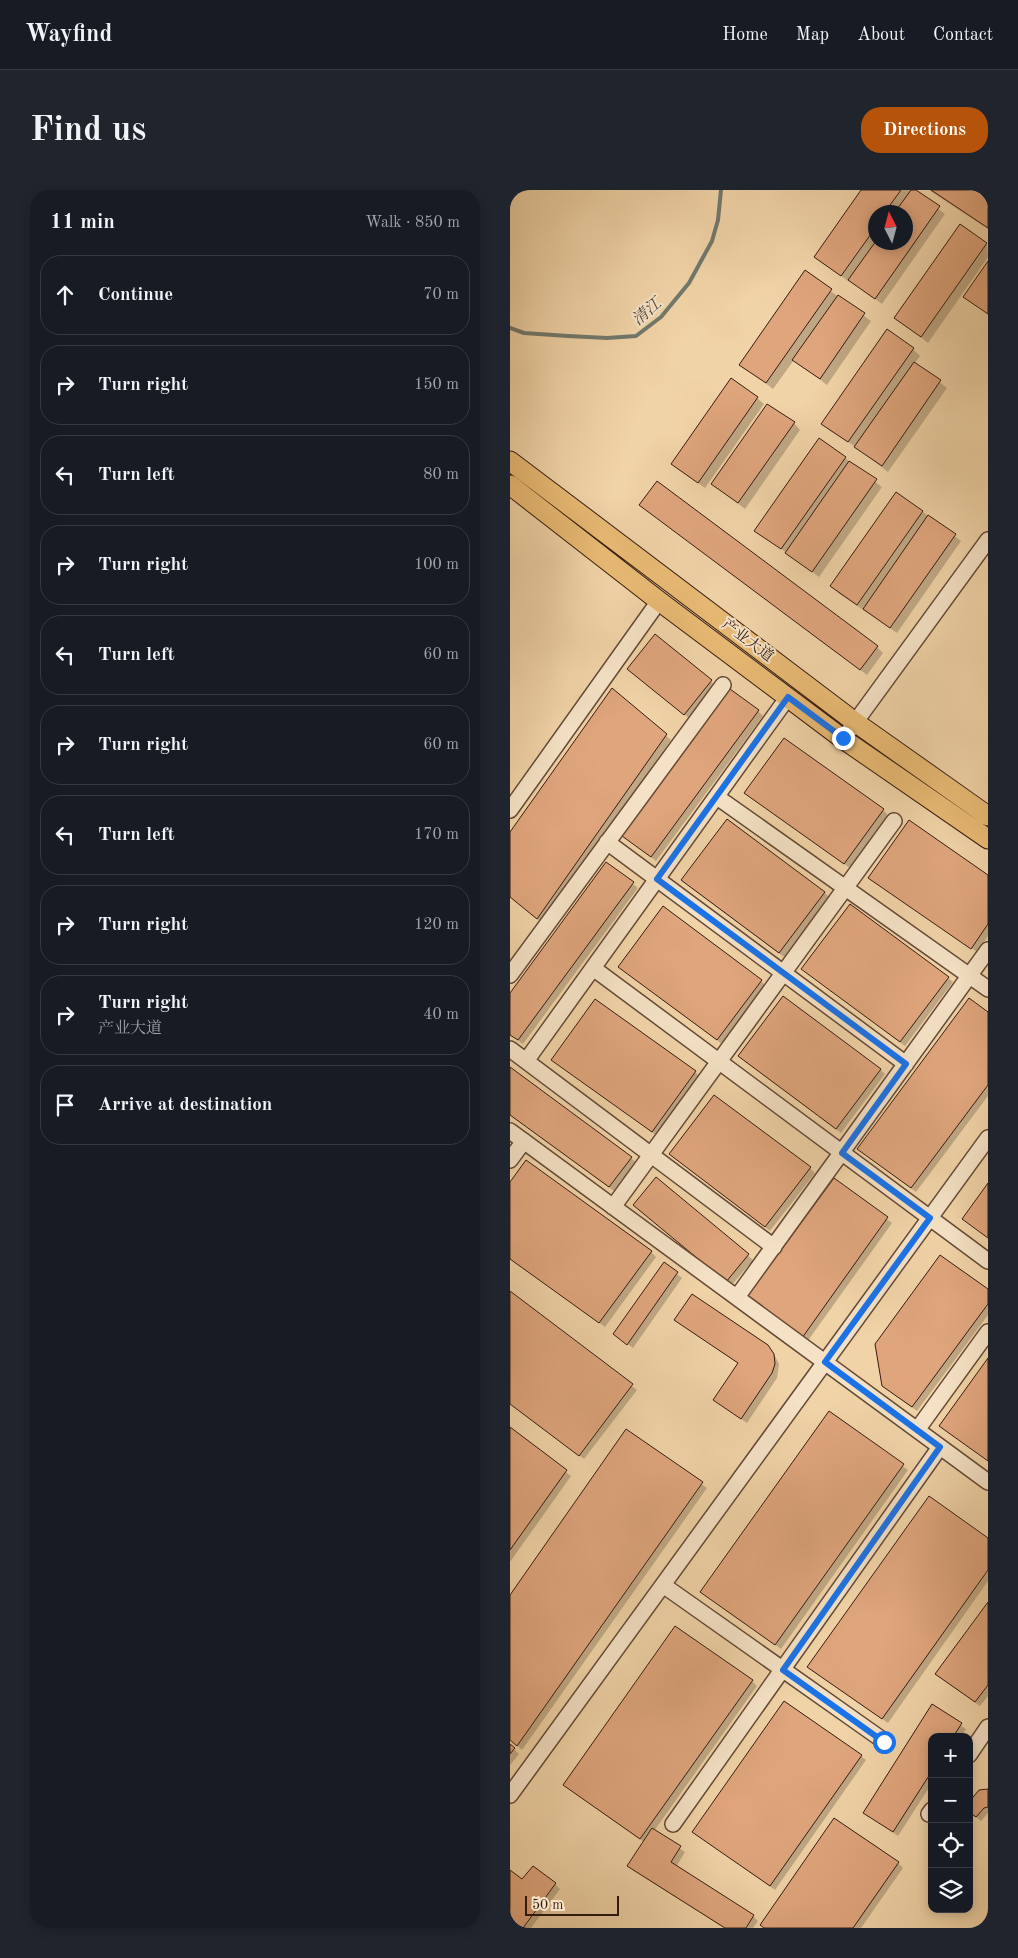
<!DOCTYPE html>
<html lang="en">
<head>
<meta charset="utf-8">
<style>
	:root { --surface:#171b24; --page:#20242c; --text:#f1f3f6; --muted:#9ea1a6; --line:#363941; --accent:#b45309 }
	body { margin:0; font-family:"Old Standard TT","Noto Serif SC",serif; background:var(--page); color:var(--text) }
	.controls { position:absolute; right:15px; bottom:15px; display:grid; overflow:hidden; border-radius:10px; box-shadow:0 2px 12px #0003 }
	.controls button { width:45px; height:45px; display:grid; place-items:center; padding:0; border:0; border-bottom:1px solid var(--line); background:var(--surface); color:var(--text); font:25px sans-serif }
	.compass { position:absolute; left:358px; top:15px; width:45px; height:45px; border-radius:50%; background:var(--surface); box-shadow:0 2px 12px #0003; rotate:354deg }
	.scale { position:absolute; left:15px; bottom:12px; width:94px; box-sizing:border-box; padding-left:5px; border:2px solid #361b11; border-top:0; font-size:14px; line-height:18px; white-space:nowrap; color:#361b11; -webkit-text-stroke:4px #f5e2c6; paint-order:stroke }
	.stop { position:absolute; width:15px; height:15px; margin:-11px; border:4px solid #1a73e8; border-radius:50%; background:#fff }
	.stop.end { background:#1a73e8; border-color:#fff; box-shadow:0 1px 5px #0008 }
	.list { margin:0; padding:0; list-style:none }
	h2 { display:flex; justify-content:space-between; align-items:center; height:65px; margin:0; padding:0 20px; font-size:21px }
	h2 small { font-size:16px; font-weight:400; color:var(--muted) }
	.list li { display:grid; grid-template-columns:32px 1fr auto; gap:15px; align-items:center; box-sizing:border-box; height:80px; margin:0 10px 10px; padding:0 10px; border:1px solid var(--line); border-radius:20px }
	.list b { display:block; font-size:19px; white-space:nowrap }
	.list p { margin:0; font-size:16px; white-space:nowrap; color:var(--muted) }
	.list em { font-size:16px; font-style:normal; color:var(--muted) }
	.icon { flex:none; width:28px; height:28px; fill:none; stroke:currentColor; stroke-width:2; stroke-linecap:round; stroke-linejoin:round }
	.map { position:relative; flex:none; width:478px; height:1738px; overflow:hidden; border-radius:20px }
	header { display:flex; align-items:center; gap:30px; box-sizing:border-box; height:70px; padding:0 25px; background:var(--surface); border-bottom:1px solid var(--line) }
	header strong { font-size:24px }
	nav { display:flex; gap:28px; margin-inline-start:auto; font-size:18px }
	.intro { display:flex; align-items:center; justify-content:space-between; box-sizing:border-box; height:120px; padding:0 30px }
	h1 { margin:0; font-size:35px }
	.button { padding:12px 22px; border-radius:20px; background:var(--accent); color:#fff; font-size:18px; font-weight:700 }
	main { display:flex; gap:30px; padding:0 30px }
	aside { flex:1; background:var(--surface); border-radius:20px; box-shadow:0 2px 12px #0003 }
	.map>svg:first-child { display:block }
	.shadow { fill:#0003; fill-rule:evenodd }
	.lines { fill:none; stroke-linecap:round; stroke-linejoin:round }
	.stream { stroke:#72796d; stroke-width:4 }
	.building { fill:#dfa57d; stroke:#361b11 }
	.minor-casing { stroke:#644936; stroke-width:18 }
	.major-casing { stroke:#361b11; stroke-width:21 }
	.minor { stroke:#f5e2c6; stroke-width:15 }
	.major { stroke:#e8ba74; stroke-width:19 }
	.route { stroke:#1a73e8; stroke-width:6 }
	.labels { text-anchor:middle; stroke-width:4; stroke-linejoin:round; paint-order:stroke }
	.street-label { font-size:15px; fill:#361b11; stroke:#f5e2c6 }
	.water-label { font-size:16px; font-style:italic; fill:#544a3f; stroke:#f5e2c6 }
</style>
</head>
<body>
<header>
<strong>Wayfind</strong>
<nav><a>Home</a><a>Map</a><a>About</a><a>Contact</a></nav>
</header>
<div class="intro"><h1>Find us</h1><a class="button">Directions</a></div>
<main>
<aside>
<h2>11 min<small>Walk · 850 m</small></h2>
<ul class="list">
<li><svg class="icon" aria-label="ahead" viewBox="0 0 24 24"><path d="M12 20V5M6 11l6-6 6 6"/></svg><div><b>Continue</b></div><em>70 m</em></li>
<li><svg class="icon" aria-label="right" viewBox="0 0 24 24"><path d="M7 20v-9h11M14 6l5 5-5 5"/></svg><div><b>Turn right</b></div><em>150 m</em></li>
<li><svg class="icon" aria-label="left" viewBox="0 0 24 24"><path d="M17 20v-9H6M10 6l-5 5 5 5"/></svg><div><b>Turn left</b></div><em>80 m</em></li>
<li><svg class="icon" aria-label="right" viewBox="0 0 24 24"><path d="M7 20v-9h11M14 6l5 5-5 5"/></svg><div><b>Turn right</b></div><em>100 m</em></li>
<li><svg class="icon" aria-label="left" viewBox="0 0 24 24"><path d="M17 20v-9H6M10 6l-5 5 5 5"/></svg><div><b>Turn left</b></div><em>60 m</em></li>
<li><svg class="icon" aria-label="right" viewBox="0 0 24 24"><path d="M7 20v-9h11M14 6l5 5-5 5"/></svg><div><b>Turn right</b></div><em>60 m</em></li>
<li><svg class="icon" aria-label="left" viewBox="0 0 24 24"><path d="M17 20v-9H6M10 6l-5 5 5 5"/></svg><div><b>Turn left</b></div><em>170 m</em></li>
<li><svg class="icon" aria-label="right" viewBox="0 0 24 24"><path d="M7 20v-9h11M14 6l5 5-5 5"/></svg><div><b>Turn right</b></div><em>120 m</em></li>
<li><svg class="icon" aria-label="right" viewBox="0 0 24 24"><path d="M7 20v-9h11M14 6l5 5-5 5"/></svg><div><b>Turn right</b><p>产业大道</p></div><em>40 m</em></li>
<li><svg class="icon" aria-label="arrive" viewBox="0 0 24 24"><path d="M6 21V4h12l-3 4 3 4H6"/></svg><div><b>Arrive at destination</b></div></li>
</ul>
</aside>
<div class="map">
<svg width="478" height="1738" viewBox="0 0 478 1738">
	<rect width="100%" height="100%" fill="#f0d3a7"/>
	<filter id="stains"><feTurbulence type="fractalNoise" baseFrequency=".004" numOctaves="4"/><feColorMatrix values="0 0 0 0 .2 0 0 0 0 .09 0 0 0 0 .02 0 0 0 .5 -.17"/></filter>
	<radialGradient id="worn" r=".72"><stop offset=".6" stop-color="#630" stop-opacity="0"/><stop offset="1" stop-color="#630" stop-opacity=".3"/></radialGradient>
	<path class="shadow" d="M352 0H404L435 24 372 114 339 90 338 91 312 73 306 67ZM366 22H396V52H366Z
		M419 0H478V39Z
		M477 54 478 67 418 153 386 128Z
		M295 82 361 131 317 195 284 170 263 199 231 174Z
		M377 141 403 159 410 166 405 173 437 198 378 282 346 257 319 240 313 234Z
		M247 208 254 214 195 298 162 274Z
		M284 233 290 240 235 319 203 294Z
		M335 268 372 297 309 387 246 340Z
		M131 315 367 457 373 463 357 485Z
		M413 322 451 351 387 443 328 403 322 396Z
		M145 446 206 496 180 529 123 484Z
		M102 500 161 550 32 733 0 706V644Z
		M248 521 253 526 146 671 114 646Z
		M241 608 373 620 378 625 340 678Z
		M97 674 128 698 13 854 0 845V805Z
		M478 686V746L467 762 365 692Z
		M177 695 315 703 319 707 274 767Z
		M109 777 251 791 256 796 212 854Z
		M293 779 438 788 443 792 395 856Z
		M478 823V906L406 1002 353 963Z
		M43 870 185 882 190 887 147 946Z
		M234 871 370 879 375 884 331 943Z
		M0 879 126 972 104 1001 0 925Z
		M160 964 300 978 305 983 260 1041Z
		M146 989 243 1070 221 1096 129 1020Z
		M324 990 382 1033 297 1152 243 1113Z
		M0 995 141 1062 146 1067 95 1137 0 1069Z
		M154 1074 172 1088 123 1158 104 1144Z
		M478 1101V1125L407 1221 378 1200Z
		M0 1103 127 1200 74 1269 0 1214Z
		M166 1130 257 1156 263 1162 269 1174 267 1188 237 1233 210 1214 229 1174Z
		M319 1222 398 1280 271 1459 196 1406Z
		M0 1239 61 1286 0 1372Z
		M117 1241 197 1298 12 1560 0 1549V1407Z
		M478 1349V1391L378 1533 304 1482Z
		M478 1414V1506L470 1516 432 1489Z
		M242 1491 247 1496 144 1641 175 1662 166 1677 243 1726 248 1731 243 1738H214L124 1681 119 1676 134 1652 59 1599Z
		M423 1516 456 1539 451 1547H422V1593L388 1646 355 1623Z
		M0 1555 9 1564 0 1575Z
		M351 1566 356 1570 265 1700 184 1642Z
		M478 1600V1623L471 1631 459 1622Z
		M388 1673 393 1678 351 1738H255Z
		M0 1682 13 1691 45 1694 50 1699 21 1738H0Z"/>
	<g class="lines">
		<path class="stream" d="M0 138 14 143 58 146 97 148 126 146 151 127 179 93 202 51 208 30 211 0"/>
	</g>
	<path class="building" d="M351 0H391L375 22H366V37L331 86 304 67Z
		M401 0H406L430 16 365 109 338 90 366 51V52H396V22H385Z
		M421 0H478V38Z
		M450 34 477 53 411 147 384 128Z
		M478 71V124L453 107Z
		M295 80 322 99 256 193 229 175Z
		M328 105 355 123 310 189 282 170Z
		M377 139 404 158 338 252 311 234Z
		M404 172 431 190 372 276 344 257Z
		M221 188 248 207 188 293 161 274Z
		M257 214 285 232 228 313 201 294Z
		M309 248 336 267 271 359 244 341Z
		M339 271 367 289 302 382 275 363Z
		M147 291 368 456 350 480 129 315Z
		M386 302 413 321 347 415 320 396Z
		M418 325 446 344 380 438 353 419Z
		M145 444 202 490 174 525 117 479Z
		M102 498 157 544 27 729 0 707V642Z
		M220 499 249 520 141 667 112 646Z
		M274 548 374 619 334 674 234 603Z
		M217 629 315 702 269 763 171 690Z
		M399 630 478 685V734L461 759 358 688Z
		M96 672 124 692 8 850 0 845V803Z
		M340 714 439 787 390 852 291 779Z
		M153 716 252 790 207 850 108 777Z
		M273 806 371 879 326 939 228 866Z
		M459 808 478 822V895L401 998 347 959Z
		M85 809 186 881 142 942 41 870Z
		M0 877 122 967 99 997 0 925Z
		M204 905 301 977 255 1037 159 964Z
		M16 970 142 1061 89 1133 0 1069V992Z
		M146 987 239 1064 216 1092 123 1015Z
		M324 988 378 1027 292 1148 236 1108Z
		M478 993V1048L452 1029Z
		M430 1065 478 1099V1114L402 1217 372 1196 365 1154Z
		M154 1072 168 1082 117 1155 103 1144Z
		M0 1101 123 1194 69 1266 0 1214Z
		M182 1104 258 1155 264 1164 265 1174 262 1183 231 1229 203 1210 228 1173 164 1130Z
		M478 1168V1271L429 1236Z
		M319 1221 394 1274 265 1455 190 1402Z
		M0 1237 57 1280 0 1360Z
		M116 1239 193 1292 7 1556 0 1550V1405Z
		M419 1306 478 1348V1380L372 1529 297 1477Z
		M478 1412V1495L465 1512 425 1484Z
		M165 1436 243 1490 130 1649 53 1595Z
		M274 1511 352 1565 260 1696 182 1642Z
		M422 1514 452 1533 443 1547H422V1581L383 1642 353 1623Z
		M0 1554 5 1558 0 1564Z
		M478 1599V1617L474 1618 466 1627 459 1622V1612L469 1600Z
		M324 1628 389 1672 343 1738H254L250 1735Z
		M142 1638 171 1656 161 1672 244 1725 236 1738H215L117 1676Z
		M23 1676 46 1693 13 1738H0V1680L12 1689Z"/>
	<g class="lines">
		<g class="minor-casing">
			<path id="minor" d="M333 549 478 350
				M207 607 478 799
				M0 620 149 411
				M97 652 396 874
				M83 778 478 1071
				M0 785 213 495
				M0 859 264 1057
				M16 871 278 507
				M0 941 478 1292
				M0 970 14 951
				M103 1017 384 631
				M227 1107 478 760
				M407 1240 478 1142
				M153 1395 374 1551
				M459 1565 478 1537
				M0 1605 478 948
				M419 1624 422 1620
				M163 1634 430 1257"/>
		</g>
		<g class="major-casing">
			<path id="major" d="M0 271 345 532 478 626
				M0 295 149 411 333 549 478 649"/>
		</g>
		<use href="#minor" class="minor"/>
		<use href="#major" class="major"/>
	</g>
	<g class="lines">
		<path class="route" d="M333 548 278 507 147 689 396 874 332 963 420 1028 315 1172 430 1257 273 1480 374 1552"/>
	</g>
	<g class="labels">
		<g class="street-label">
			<text transform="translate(238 450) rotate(37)" y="5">产业大道</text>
		</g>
		<g class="water-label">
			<text transform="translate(136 121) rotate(-41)" y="6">清江</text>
		</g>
	</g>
	<rect width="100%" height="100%" filter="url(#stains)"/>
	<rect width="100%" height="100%" fill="url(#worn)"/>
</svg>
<div class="controls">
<button>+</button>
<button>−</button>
<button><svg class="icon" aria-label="locate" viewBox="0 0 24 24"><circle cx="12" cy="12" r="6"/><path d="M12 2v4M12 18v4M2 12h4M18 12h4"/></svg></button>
<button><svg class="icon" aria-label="layers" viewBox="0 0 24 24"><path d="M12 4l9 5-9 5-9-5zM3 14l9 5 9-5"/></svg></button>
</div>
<svg class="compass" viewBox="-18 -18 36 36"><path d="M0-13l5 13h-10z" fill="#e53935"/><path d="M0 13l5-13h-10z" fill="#9ea1a6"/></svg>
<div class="scale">50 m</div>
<div class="stop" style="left:374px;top:1552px"></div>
<div class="stop end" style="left:333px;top:548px"></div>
</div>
</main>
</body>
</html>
